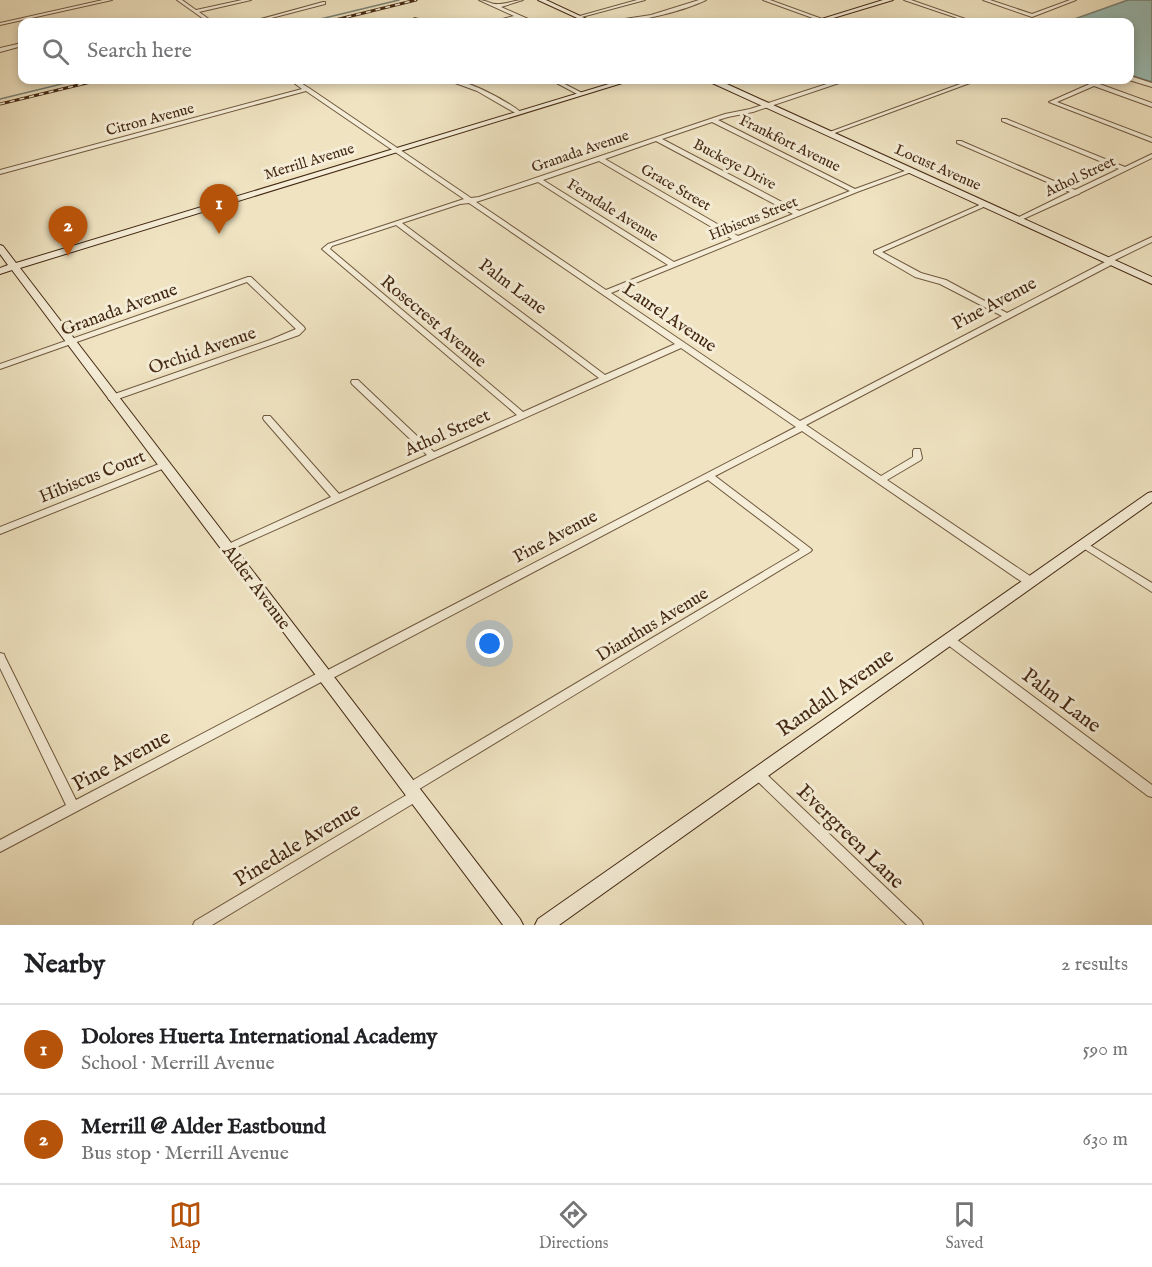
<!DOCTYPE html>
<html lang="en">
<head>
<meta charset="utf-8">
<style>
	:root { --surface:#fff; --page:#f6f6f6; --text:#202124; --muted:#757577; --line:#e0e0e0; --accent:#b45309 }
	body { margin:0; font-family:"IM FELL English",serif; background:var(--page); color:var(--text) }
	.you { position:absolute; left:490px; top:644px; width:21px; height:21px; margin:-15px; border:4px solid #fff; border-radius:50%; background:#1a73e8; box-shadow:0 0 0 9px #1a73e833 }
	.badge { display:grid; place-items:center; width:39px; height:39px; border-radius:50%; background:var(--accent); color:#fff; font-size:20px; font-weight:700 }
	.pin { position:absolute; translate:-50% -50px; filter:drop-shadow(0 2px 3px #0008) }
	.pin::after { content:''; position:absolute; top:32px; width:21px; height:18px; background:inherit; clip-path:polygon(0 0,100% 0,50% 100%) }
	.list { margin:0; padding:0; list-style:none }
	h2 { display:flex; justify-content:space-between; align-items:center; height:78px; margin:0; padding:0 24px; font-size:26px }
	h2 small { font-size:20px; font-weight:400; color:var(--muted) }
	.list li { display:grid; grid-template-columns:39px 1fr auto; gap:18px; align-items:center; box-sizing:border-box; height:90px; padding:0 24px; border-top:2px solid var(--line) }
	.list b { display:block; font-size:22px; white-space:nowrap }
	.list p { margin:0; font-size:20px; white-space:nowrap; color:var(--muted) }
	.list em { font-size:20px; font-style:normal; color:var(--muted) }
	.icon { flex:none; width:33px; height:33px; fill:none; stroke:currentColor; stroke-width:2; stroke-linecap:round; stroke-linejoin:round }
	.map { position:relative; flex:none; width:1152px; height:925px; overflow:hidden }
	.search { position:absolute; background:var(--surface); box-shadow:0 3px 9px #0003; left:18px; right:18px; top:18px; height:66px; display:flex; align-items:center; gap:15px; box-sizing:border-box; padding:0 21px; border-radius:12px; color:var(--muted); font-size:22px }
	.sheet { height:258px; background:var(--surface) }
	nav { display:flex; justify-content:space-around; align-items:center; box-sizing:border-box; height:84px; border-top:2px solid var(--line); background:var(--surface); font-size:16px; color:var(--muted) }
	nav a { display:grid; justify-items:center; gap:3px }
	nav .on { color:var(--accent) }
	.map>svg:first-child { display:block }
	.water { fill:#9abeb6; stroke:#788275; stroke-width:1.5 }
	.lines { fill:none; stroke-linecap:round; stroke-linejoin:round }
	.stream { stroke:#788275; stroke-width:1.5 }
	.street-casing { stroke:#6f583e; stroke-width:2 }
	.secondary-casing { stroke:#442913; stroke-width:2 }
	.street { fill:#f5edd7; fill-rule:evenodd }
	.secondary { fill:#f5edd7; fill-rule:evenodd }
	.rail-casing { stroke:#442913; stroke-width:3 }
	.rail { stroke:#f5edd7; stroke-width:1.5; stroke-dasharray:5; stroke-linecap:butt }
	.labels { text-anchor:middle; stroke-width:6; stroke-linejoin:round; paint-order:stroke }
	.far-street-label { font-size:15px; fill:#442913; stroke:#f5edd7 }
	.street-label { font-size:18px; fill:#442913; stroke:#f5edd7 }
	.near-street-label { font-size:21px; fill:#442913; stroke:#f5edd7 }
</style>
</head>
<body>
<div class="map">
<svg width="1152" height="925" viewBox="0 0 1152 925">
	<rect width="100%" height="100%" fill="#efe3c1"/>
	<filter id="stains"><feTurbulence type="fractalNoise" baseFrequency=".00333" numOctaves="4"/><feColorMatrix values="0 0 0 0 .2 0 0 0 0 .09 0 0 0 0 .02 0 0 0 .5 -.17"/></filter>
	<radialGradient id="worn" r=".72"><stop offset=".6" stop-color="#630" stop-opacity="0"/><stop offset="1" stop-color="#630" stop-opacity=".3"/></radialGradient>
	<path class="water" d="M1128 0H1152V82L1130 75V22H1066Z"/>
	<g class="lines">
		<path class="stream" d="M308 22 399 0
			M0 99 78 80"/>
		<g class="street-casing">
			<path id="street" d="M103 0H112L0 25V23Z
				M177 0H182L196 10 242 0H251L199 12 213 22H208Z
				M479 0C486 0 492 5 498 4 507 4 515 0 523 0L501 7 535 22C528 23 522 17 516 18 508 19 502 22 495 22V21L514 16Z
				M637 0H645L578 18 576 17Z
				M699 0H706C684 11 629 25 605 22L651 15Z
				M763 0H770L825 20 821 21Z
				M904 0H911L974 22H969Z
				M983 0H990L1032 14 1070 0H1076L1032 17Z
				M323 2H325V4L256 22H250Z
				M415 18 424 21V22C421 23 416 22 413 19Z
				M22 43V46L0 52V48Z
				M1130 76 1152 83V87L1129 80Z
				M290 80H296L309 88 471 198 479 197 725 114 750 109 839 80H845V81L753 112 728 117 718 120 855 189 910 169H914V171L857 192 611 293 800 421 1002 316 940 284 915 277 874 253V251L984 203H988V205L882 252 921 273 946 280 1007 313 1105 262V259L1152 237V242L1113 261V264L806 425 881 476 913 457V451L914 449H920L922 458 921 460 887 480 1033 578 1034 581 1033 584H1025L802 431 715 476 810 548 812 550 810 552 416 791 419 792 421 796 419 800 212 925H193L195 921 408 794 405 793 403 789 405 785 800 550 708 480 329 680 323 681 0 852V840L66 805 0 668V653L4 654 5 657 76 800 320 672 326 671 796 427 681 348 230 550H224L222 548 224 546 331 497 264 420 263 418 264 416H270L339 494 427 455 352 384 351 382 352 380H358L434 452 517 415 322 249 328 244 464 199 306 91 0 174V170L302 89ZM712 122 850 191 799 211 662 139ZM656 141 793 214 738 236 605 159ZM599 161 732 239 674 262 543 180ZM538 182 668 265 606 290 476 202ZM469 203 675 344 605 375 402 223 460 204ZM396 225 599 378 523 412 330 249 332 246Z
				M447 80C466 78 507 101 522 113L517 114 477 91Z
				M551 80H557L584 94 579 95Z
				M971 80H978L832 134 827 133Z
				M1094 82 1152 103V107L1094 86 1057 102 1152 138V142L1049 102Z
				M1002 119H1006L1125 167 1152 154V158L1080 193 1079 194 1076 195 1021 220H1017V218L1070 192 957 143V141H961L1075 190 1119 169 1002 121Z
				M248 277H251L304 327 305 329 299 335 115 400H109L108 398 109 396 270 340 296 329 247 282 0 369V364Z
				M164 462 169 465 167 467 0 534V527Z
				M1083 541 1152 583V592L1080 546 1078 544 1080 542Z
				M948 635 952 636 1152 785V797L1148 796 944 642 943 639 944 636Z
				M758 769 762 770 921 921 923 925H907L754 778 752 774 754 770Z"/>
		</g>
		<g class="secondary-casing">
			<path id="secondary" d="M538 0H546L593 22H586Z
				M883 0H893L820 22H812Z
				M622 80H632L20 268 520 919 523 925H503L12 270 0 274V268L8 265 0 254V245L3 246 16 263Z
				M710 80H718L1152 277V284L710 82Z
				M1152 492V502L559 925H535L538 919 1148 493Z"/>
		</g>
		<use href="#street" class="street"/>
		<use href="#secondary" class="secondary"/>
		<g class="rail-casing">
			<path id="rail" d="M327 22 416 0
				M0 104 99 80"/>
		</g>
		<use href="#rail" class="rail"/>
	</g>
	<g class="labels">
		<g class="far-street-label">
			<text transform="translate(150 119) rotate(-15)" y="5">Citron Avenue</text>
			<text transform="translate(790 143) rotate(26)" y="5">Frankfort Avenue</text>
			<text transform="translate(580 151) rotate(-19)" y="5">Granada Avenue</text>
			<text transform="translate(309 161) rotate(-17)" y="5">Merrill Avenue</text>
			<text transform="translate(735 164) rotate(28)" y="5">Buckeye Drive</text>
			<text transform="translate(938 167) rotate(24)" y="5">Locust Avenue</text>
			<text transform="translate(1080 176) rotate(-25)" y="5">Athol Street</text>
			<text transform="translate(676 187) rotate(30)" y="5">Grace Street</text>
			<text transform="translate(613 210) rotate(32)" y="5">Ferndale Avenue</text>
			<text transform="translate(753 218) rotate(-22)" y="5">Hibiscus Street</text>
		</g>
		<g class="street-label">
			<text transform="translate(513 286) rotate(37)" y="6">Palm Lane</text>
			<text transform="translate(994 303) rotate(-28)" y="6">Pine Avenue</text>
			<text transform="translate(119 309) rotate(-20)" y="6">Granada Avenue</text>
			<text transform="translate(670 317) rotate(34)" y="6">Laurel Avenue</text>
			<text transform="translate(434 321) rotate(40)" y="6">Rosecrest Avenue</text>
			<text transform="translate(202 350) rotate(-19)" y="6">Orchid Avenue</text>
			<text transform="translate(447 432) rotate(-24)" y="6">Athol Street</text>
			<text transform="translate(92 476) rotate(-22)" y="6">Hibiscus Court</text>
			<text transform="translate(555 536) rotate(-28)" y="6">Pine Avenue</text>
			<text transform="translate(257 587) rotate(53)" y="6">Alder Avenue</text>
			<text transform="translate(652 624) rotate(-31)" y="6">Dianthus Avenue</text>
		</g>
		<g class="near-street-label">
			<text transform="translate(835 692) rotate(-35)" y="7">Randall Avenue</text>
			<text transform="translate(1062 700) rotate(37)" y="7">Palm Lane</text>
			<text transform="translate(121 760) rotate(-28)" y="7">Pine Avenue</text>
			<text transform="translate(851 836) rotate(44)" y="7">Evergreen Lane</text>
			<text transform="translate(297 844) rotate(-31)" y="7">Pinedale Avenue</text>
		</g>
	</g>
	<rect width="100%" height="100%" filter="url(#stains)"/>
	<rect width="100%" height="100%" fill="url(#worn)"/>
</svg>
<div class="you"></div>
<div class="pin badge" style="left:219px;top:234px">1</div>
<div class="pin badge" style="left:68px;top:256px">2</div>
<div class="search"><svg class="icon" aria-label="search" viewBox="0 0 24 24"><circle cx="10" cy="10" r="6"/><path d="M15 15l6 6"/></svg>Search here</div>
</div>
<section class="sheet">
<h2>Nearby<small>2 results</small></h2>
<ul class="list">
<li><span class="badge">1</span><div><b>Dolores Huerta International Academy</b><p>School · Merrill Avenue</p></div><em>590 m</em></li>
<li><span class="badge">2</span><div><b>Merrill @ Alder Eastbound</b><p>Bus stop · Merrill Avenue</p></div><em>630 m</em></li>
</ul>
</section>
<nav>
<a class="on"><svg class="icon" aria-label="map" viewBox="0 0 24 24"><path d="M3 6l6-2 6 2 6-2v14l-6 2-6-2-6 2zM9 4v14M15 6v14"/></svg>Map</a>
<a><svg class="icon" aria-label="directions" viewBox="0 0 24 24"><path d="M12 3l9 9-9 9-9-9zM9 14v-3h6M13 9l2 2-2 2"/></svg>Directions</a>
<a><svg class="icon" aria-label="saved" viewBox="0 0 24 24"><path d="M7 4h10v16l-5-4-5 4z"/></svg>Saved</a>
</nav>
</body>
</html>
